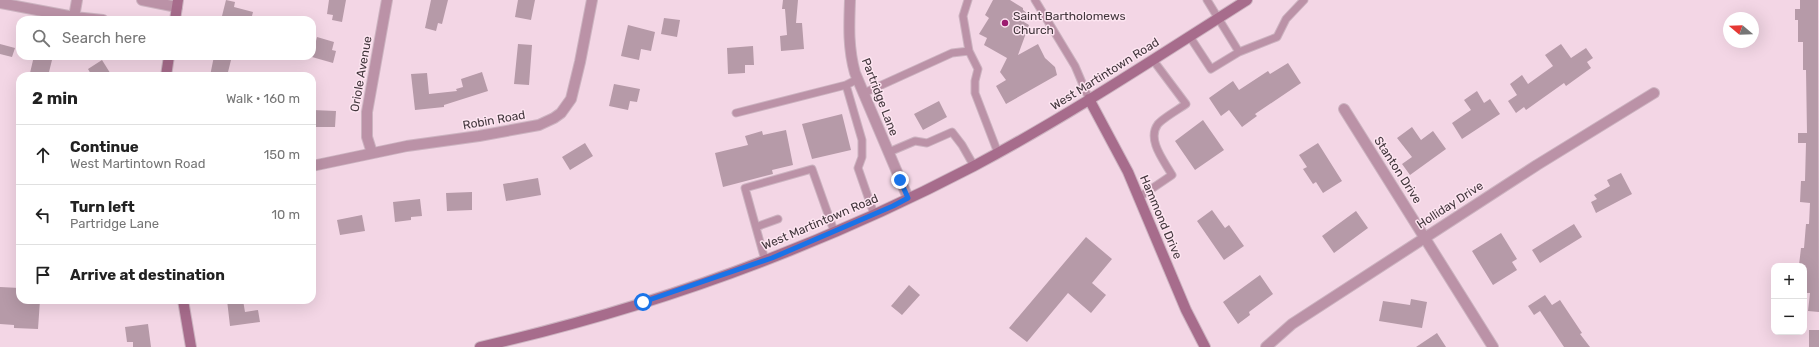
<!DOCTYPE html>
<html lang="en">
<head>
<meta charset="utf-8">
<style>
	:root { --surface:#fff; --page:#f6f6f6; --text:#222; --muted:#767676; --line:#e0e0e0 }
	body { margin:0; font-family:Rubik,sans-serif; background:var(--page); color:var(--text) }
	.controls { position:absolute; right:12px; bottom:12px; display:grid; overflow:hidden; border-radius:8px; box-shadow:0 4px 16px #0002 }
	.controls button { width:36px; height:36px; display:grid; place-items:center; padding:0; border:0; border-bottom:1px solid var(--line); background:var(--surface); color:var(--text); font:20px sans-serif }
	.compass { position:absolute; left:1723px; top:12px; width:36px; height:36px; border-radius:50%; background:var(--surface); box-shadow:0 4px 16px #0002; rotate:289deg }
	.stop { position:absolute; width:12px; height:12px; margin:-9px; border:3px solid #1a73e8; border-radius:50%; background:#fff }
	.stop.end { background:#1a73e8; border-color:#fff; box-shadow:0 1px 4px #0008 }
	.list { margin:0; padding:0; list-style:none }
	h2 { display:flex; justify-content:space-between; align-items:center; height:52px; margin:0; padding:0 16px; font-size:17px }
	h2 small { font-size:13px; font-weight:400; color:var(--muted) }
	.list li { display:grid; grid-template-columns:26px 1fr auto; gap:12px; align-items:center; box-sizing:border-box; height:60px; padding:0 16px; border-top:1px solid var(--line) }
	.list b { display:block; font-size:15px; white-space:nowrap }
	.list p { margin:0; font-size:13px; white-space:nowrap; color:var(--muted) }
	.list em { font-size:13px; font-style:normal; color:var(--muted) }
	.icon { flex:none; width:22px; height:22px; fill:none; stroke:currentColor; stroke-width:2; stroke-linecap:round; stroke-linejoin:round }
	.map { position:relative; flex:none; width:1819px; height:347px; overflow:hidden }
	.search { position:absolute; background:var(--surface); box-shadow:0 4px 16px #0002; left:16px; top:16px; width:300px; height:44px; display:flex; align-items:center; gap:10px; box-sizing:border-box; padding:0 14px; border-radius:12px; color:var(--muted); font-size:15px }
	.panel { position:absolute; background:var(--surface); box-shadow:0 4px 16px #0002; left:16px; top:72px; width:300px; height:232px; border-radius:12px }
	.map>svg:first-child { display:block }
	.building { fill:#b69aa8 }
	.lines { fill:none; stroke-linecap:round; stroke-linejoin:round }
	.lane-casing { stroke:#ccb3c0; stroke-width:9 }
	.street-casing { stroke:#ccb3c0; stroke-width:12 }
	.secondary-casing { stroke:#ccb3c0; stroke-width:12 }
	.lane { stroke:#bb92a7; stroke-width:7 }
	.street { stroke:#bb92a7; stroke-width:10 }
	.secondary { stroke:#a76c8c; stroke-width:10 }
	.route { stroke:#1a73e8; stroke-width:5 }
	.poi-dot { fill:#9c1b70; stroke:#fde5f1; stroke-width:1.5 }
	.labels { text-anchor:middle; stroke-width:3; stroke-linejoin:round; paint-order:stroke }
	.poi-label { font-size:12px; fill:#42363c; stroke:#fde5f1; text-anchor:start }
	.street-label { font-size:12px; fill:#42363c; stroke:#fde5f1 }
</style>
</head>
<body>
<div class="map">
<svg width="1819" height="347" viewBox="0 0 1819 347">
	<rect width="100%" height="100%" fill="#f3d6e5"/>
	<path class="building" d="M226 0 235 2 234 7 253 12 251 20H221Z
		M329 0H346L342 22 332 20 333 15 327 14Z
		M431 0H448L442 24 438 23 436 31 425 28Z
		M518 0H535L531 20 515 17Z
		M783 0H798L796 23H802L804 49 781 51 780 36 787 35 785 9H782Z
		M993 0H1010L1023 8V10L1028 14 1024 22 1029 25 1018 55 1038 44 1045 58 1055 67 1057 75 1006 104 996 86 1006 80 1000 72 1007 58 984 45 987 38 979 34 989 18 985 15Z
		M1800 0H1818L1819 312 1808 311 1810 293H1804V266L1799 265 1801 248H1804L1806 224H1809L1810 203 1800 202 1801 181H1805L1806 143H1798V133H1807L1806 70H1803V42H1798V20H1795V9H1800Z
		M664 18 680 20 677 37 661 34Z
		M628 25 655 32 651 51 641 49 639 60 621 56Z
		M317 37 334 42 332 50 336 51 333 63 312 57Z
		M0 44 15 48 12 57 0 54Z
		M518 44 532 45 529 85 514 84Z
		M1561 44 1571 58 1586 48 1593 58 1587 62 1591 68 1566 86 1564 83 1526 110 1524 107 1516 113 1508 101 1517 95 1510 84 1522 75 1528 84 1553 66 1545 55Z
		M753 46 754 65H745V73L728 74 727 48Z
		M34 56H53L48 76 30 73Z
		M214 56H232L227 76H210Z
		M102 60 112 76H92L88 69Z
		M1288 63 1301 83 1255 114 1257 116 1242 127 1229 110 1221 116 1209 98 1233 81 1239 90 1268 71 1270 74Z
		M482 72 488 91 444 105V107L415 110 411 74 427 73 429 94 457 91 456 89 463 87 461 79Z
		M614 84 640 89 637 102 630 101 628 110 609 106Z
		M1477 91 1484 103 1490 99 1500 114 1462 139 1452 123 1471 110 1464 100Z
		M939 101 947 117 923 130 914 114Z
		M312 110 336 111 335 127H312Z
		M842 114 851 150 812 159 802 124Z
		M1203 120 1224 150 1195 170 1175 141Z
		M1412 127 1421 140 1433 131 1446 149 1410 175 1402 164 1412 157 1397 138Z
		M786 130 793 165 772 170 773 174 723 187 715 153 748 145 745 136 762 131 763 135Z
		M585 143 593 156 570 170 562 157Z
		M1318 143 1342 181 1323 193 1316 182 1313 184 1303 169 1307 167 1299 155Z
		M1621 173 1632 194 1596 213 1591 202 1597 199 1594 195 1610 186 1607 180Z
		M538 178 541 195 506 201 503 184Z
		M472 192V210L447 211 446 193Z
		M420 199 422 216 411 217V220L395 222 393 202Z
		M1212 210 1225 228 1229 225 1244 246 1224 260 1197 221Z
		M1356 211 1368 228 1334 253 1322 236Z
		M362 215 365 231 340 235 337 220Z
		M1574 224 1582 237 1540 263 1532 250Z
		M1501 233 1517 259 1512 262 1517 270 1493 285 1472 251Z
		M1086 237 1112 259 1092 283 1106 295 1091 313 1068 293 1027 342 1009 328Z
		M1260 275 1273 294 1249 312 1250 315 1238 324 1223 302Z
		M909 285 920 295 902 315 891 306Z
		M0 287 20 288V300H40L38 329 14 328V325L0 324Z
		M1545 295 1552 305 1560 300 1582 333 1580 334 1590 347H1564L1540 311 1534 315 1528 306Z
		M1411 299 1427 302 1422 328 1379 321 1383 301 1410 305Z
		M227 300H243L245 312 258 310 260 322 230 326Z
		M148 324 151 347H133V342H127L125 327Z
		M1809 330H1819V347H1809Z
		M1437 333 1446 347H1416Z"/>
	<g class="lines">
		<g class="lane-casing">
			<path id="lane" d="M968 0 963 16 969 51 978 69 975 81V93L998 153
				M1035 0 1075 66 1089 99
				M1190 37 1211 69 1239 52 1207 0
				M1239 52 1277 37 1286 19 1304 0
				M858 79 846 85 862 140V157L858 168 874 214
				M864 93 952 53 969 51
				M736 113 846 85
				M889 152 915 141 927 143 952 132 962 145 974 166
				M1138 198 1172 175C1165 162 1146 140 1158 124 1163 118 1179 109 1186 104L1153 60
				M756 227 778 219
				M765 260 745 188 812 169 834 231"/>
		</g>
		<g class="street-casing">
			<path id="street" d="M142 0 177 7
				M850 0C849 26 848 48 855 73L908 198
				M0 3 74 17 103 20
				M74 17 77 0
				M1344 109 1493 347
				M372 153 367 137V112L387 0
				M312 166 407 146 479 136 539 125 554 118 561 113 571 99 580 62 592 0
				M1266 347 1292 324 1537 165 1654 93"/>
		</g>
		<g class="secondary-casing">
			<path id="secondary" d="M175 20 178 0
				M166 76 169 56
				M1089 99 1128 172 1186 310 1205 347
				M183 300 191 347
				M480 347C651 308 819 247 974 166 1068 116 1157 57 1247 0"/>
		</g>
		<use href="#lane" class="lane"/>
		<use href="#street" class="street"/>
		<use href="#secondary" class="secondary"/>
	</g>
	<g class="lines">
		<path class="route" d="M643 302 772 258 893 206 908 198 900 180"/>
	</g>
	<circle class="poi-dot" cx="1005" cy="23" r="4"/>
	<g class="labels">
		<g class="poi-label">
			<text x="1013" y="20">Saint Bartholomews<tspan x="1013" dy="14">Church</tspan></text>
		</g>
		<g class="street-label">
			<text transform="translate(361 74) rotate(-80)" y="4">Oriole Avenue</text>
			<text transform="translate(1105 74) rotate(-32)" y="4">West Martintown Road</text>
			<text transform="translate(880 97) rotate(69)" y="4">Partridge Lane</text>
			<text transform="translate(494 120) rotate(-10)" y="4">Robin Road</text>
			<text transform="translate(1398 170) rotate(57)" y="4">Stanton Drive</text>
			<text transform="translate(1450 205) rotate(-33)" y="4">Holliday Drive</text>
			<text transform="translate(1161 217) rotate(67)" y="4">Hammond Drive</text>
			<text transform="translate(820 222) rotate(-23)" y="4">West Martintown Road</text>
		</g>
	</g>
</svg>
<div class="controls">
<button>+</button>
<button>−</button>
</div>
<svg class="compass" viewBox="-18 -18 36 36"><path d="M0-13l5 13h-10z" fill="#e53935"/><path d="M0 13l5-13h-10z" fill="#767676"/></svg>
<div class="stop" style="left:643px;top:302px"></div>
<div class="stop end" style="left:900px;top:180px"></div>
<div class="search"><svg class="icon" aria-label="search" viewBox="0 0 24 24"><circle cx="10" cy="10" r="6"/><path d="M15 15l6 6"/></svg>Search here</div>
<section class="panel">
<h2>2 min<small>Walk · 160 m</small></h2>
<ul class="list">
<li><svg class="icon" aria-label="ahead" viewBox="0 0 24 24"><path d="M12 20V5M6 11l6-6 6 6"/></svg><div><b>Continue</b><p>West Martintown Road</p></div><em>150 m</em></li>
<li><svg class="icon" aria-label="left" viewBox="0 0 24 24"><path d="M17 20v-9H6M10 6l-5 5 5 5"/></svg><div><b>Turn left</b><p>Partridge Lane</p></div><em>10 m</em></li>
<li><svg class="icon" aria-label="arrive" viewBox="0 0 24 24"><path d="M6 21V4h12l-3 4 3 4H6"/></svg><div><b>Arrive at destination</b></div></li>
</ul>
</section>
</div>
</body>
</html>
